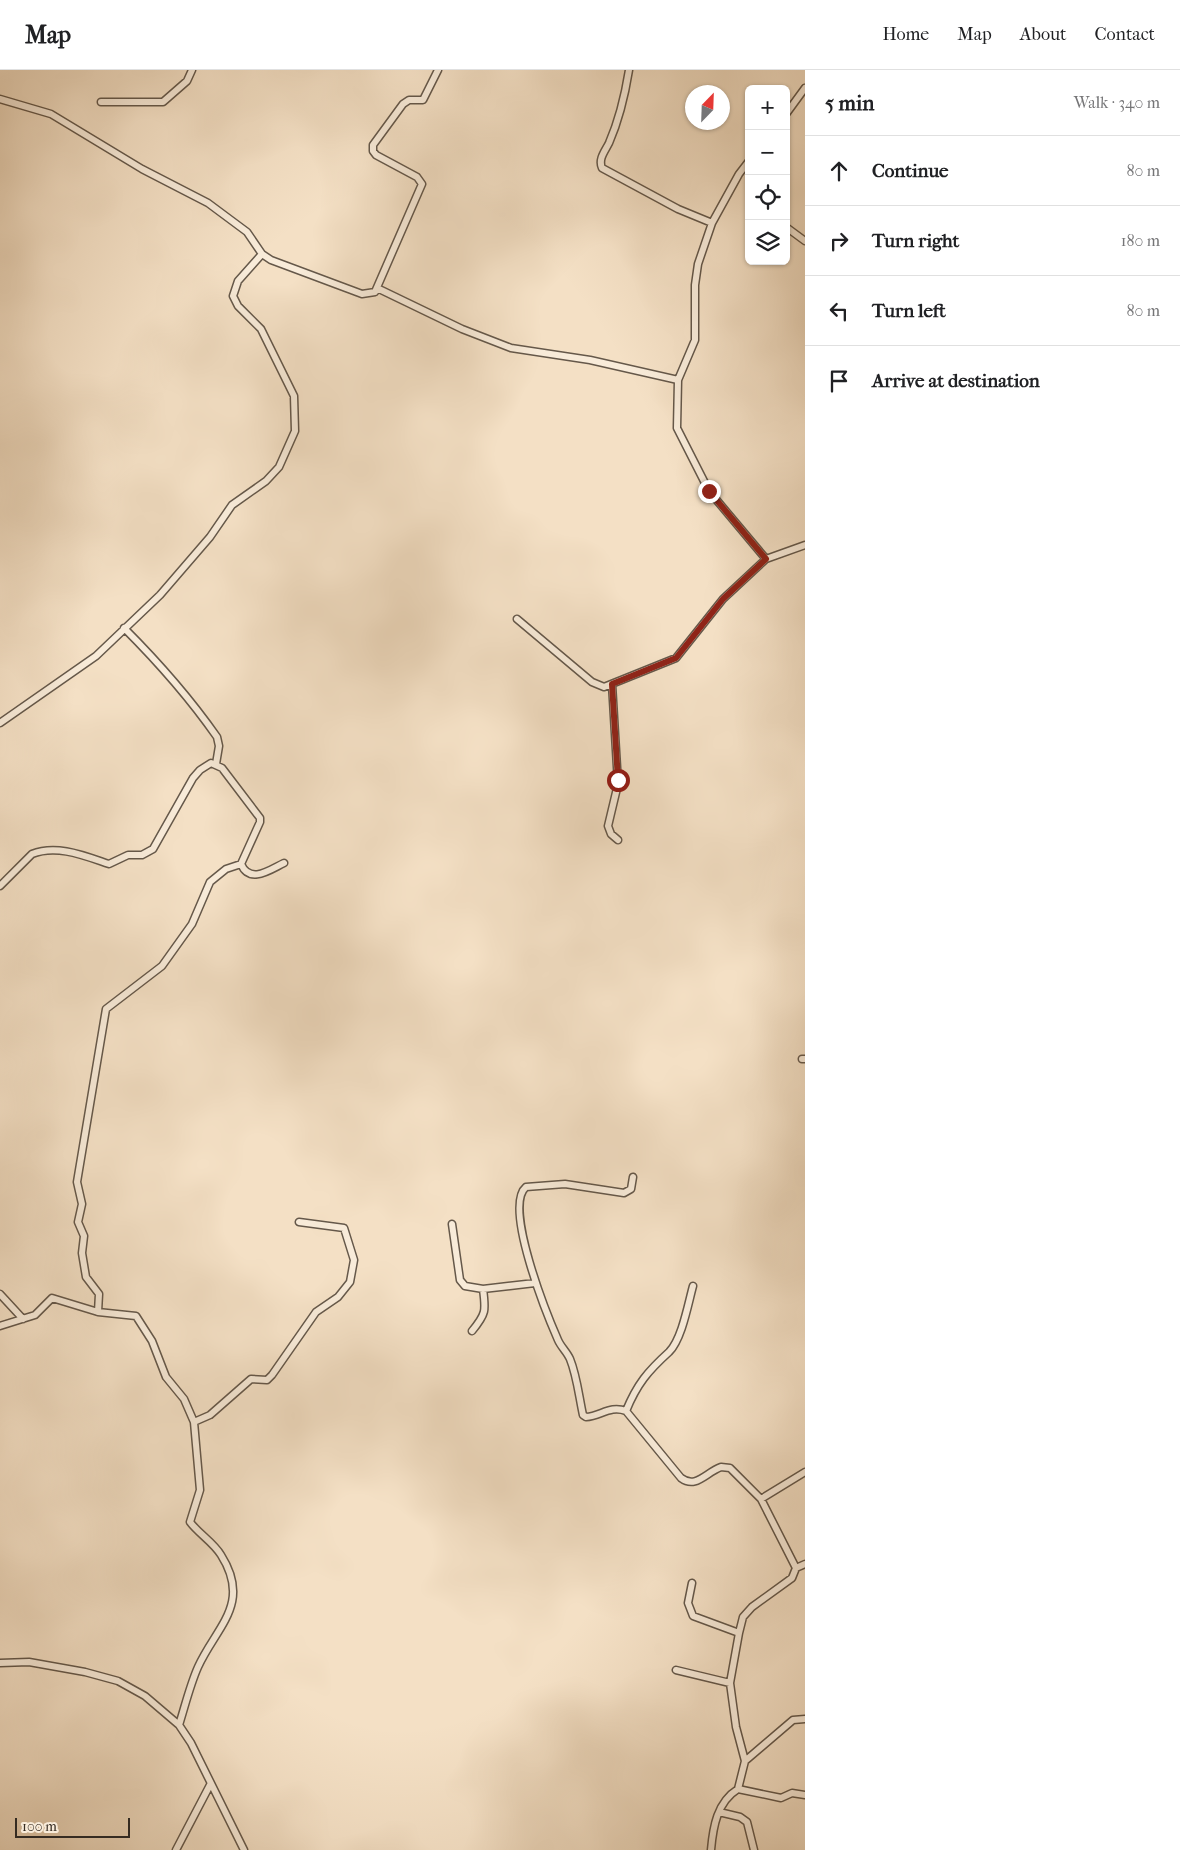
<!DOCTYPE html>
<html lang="en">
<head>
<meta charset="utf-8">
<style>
	:root { --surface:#fff; --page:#f6f6f6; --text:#202124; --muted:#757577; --line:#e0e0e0 }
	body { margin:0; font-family:"IM FELL French Canon",serif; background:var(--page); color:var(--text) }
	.controls { position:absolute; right:15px; top:15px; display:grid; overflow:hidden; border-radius:8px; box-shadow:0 1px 4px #0004 }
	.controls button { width:45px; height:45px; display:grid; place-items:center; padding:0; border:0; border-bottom:1px solid var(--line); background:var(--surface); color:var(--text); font:25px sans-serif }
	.compass { position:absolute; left:685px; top:15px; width:45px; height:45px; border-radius:50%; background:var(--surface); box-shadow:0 1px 4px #0004; rotate:23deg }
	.scale { position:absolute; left:15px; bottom:12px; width:115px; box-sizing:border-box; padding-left:5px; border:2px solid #352b21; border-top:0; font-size:14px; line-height:18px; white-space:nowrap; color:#352b21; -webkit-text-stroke:4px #f8ebd9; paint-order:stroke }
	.stop { position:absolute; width:15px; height:15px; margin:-11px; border:4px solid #8f2418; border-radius:50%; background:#fff }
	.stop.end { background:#8f2418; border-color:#fff; box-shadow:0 1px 5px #0008 }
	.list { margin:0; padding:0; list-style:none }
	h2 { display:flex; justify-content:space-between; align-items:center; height:65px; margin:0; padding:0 20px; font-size:21px }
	h2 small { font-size:16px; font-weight:400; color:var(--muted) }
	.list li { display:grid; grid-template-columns:32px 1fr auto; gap:15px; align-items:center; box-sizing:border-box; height:70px; padding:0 20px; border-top:1px solid var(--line) }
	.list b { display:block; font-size:19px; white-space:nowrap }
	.list em { font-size:16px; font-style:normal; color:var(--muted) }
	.icon { flex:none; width:28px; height:28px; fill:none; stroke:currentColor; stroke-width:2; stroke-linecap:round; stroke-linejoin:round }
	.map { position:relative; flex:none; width:805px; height:1780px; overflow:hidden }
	header { display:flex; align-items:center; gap:30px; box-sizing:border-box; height:70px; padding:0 25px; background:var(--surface); border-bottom:1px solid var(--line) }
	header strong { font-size:24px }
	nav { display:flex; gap:28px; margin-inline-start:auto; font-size:18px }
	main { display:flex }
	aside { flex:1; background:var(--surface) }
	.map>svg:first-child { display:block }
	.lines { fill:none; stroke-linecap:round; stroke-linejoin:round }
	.street-casing { stroke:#65584a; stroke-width:9 }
	.street { stroke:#f8ebd9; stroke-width:6 }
	.route { stroke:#8f2418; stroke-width:6 }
</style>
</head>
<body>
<header>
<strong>Map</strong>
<nav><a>Home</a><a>Map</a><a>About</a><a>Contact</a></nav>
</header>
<main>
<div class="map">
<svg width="805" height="1780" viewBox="0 0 805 1780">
	<rect width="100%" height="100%" fill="#f4e0c5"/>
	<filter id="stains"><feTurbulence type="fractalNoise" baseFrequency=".004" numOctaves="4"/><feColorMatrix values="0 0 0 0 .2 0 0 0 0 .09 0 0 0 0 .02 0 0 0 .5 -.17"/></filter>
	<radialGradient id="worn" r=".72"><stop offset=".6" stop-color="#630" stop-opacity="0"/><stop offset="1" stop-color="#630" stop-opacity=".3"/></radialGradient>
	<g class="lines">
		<g class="street-casing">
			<path id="street" d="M629 0C625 25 619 50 609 73 605 81 598 89 602 98L678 139 712 153
				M0 29 51 44 142 99 208 133 247 162 262 184 271 190 362 224 375 222 422 114 417 107 376 85 373 81V75L403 34 409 30H423L438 0
				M101 32H163L187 11 192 0
				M786 44 805 18
				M749 91 739 104 712 153 698 194 695 215V270L678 310 677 358 709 421 766 489 805 475
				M786 157 805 171
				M377 218 462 259 511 278 590 290 678 310
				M517 549 592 612 604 617 676 588 723 529 766 489
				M124 558C158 592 189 627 217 667L219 676 216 694
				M612 614 618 714 608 756 611 764 618 770
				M0 653 96 586 160 525 210 467 232 435 266 411 279 397 295 361 294 326 261 259 238 236 233 226 238 211 262 184
				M0 816 32 784C57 774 85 786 109 794L128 785H142L153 779 193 708 200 700 211 693 222 698 260 748V752L241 794C250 815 271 799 284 793
				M802 989H805
				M633 1107 631 1119 624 1123 565 1114 526 1117C503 1136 547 1245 558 1270 561 1277 567 1282 570 1289 577 1306 579 1327 583 1345L586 1347C601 1346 610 1335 626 1341L681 1408C696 1419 705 1403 721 1397L730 1398 761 1429 796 1498 792 1508 752 1537 743 1547 739 1563 730 1613 736 1657 745 1691 738 1719C717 1732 713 1757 711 1780
				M452 1154 460 1210 465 1216 483 1219 535 1213
				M0 1224 23 1249
				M98 1242 99 1224 86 1207 82 1183 84 1166 78 1152 82 1134 77 1112 106 939 162 896 192 854 210 812 226 799 241 794
				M0 1256 35 1245 52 1228 98 1242 136 1246 152 1271 166 1307 184 1329 194 1352 200 1420 190 1452C199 1464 213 1472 221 1485 252 1534 216 1557 198 1597 190 1615 185 1636 179 1655
				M472 1261C486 1244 486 1241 483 1219
				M626 1341C637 1314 648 1301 669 1282 682 1269 688 1234 693 1216
				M194 1352 210 1345 251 1309 267 1310 272 1305 316 1242 338 1227 350 1212 354 1190 344 1158 299 1152
				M761 1429 805 1402
				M796 1498 805 1494
				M692 1513 688 1533 693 1546 739 1563
				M0 1593 29 1592 85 1602 118 1611 145 1626 179 1655 191 1673 244 1780
				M676 1600 730 1613
				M745 1691 793 1650 805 1649
				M738 1719 781 1728 792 1723 805 1725
				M719 1742 740 1747 747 1752 754 1780
				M176 1780 210 1715"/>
		</g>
		<use href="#street" class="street"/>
	</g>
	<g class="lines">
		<path class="route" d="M618 710 612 614 676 588 723 529 766 489 709 421"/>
	</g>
	<rect width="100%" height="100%" filter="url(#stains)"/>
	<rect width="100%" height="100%" fill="url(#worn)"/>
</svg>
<div class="controls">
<button>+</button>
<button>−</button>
<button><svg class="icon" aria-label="locate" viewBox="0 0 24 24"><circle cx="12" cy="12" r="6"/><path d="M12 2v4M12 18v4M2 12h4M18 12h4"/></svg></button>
<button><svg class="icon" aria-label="layers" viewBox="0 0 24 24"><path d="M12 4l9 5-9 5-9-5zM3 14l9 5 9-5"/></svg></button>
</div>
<svg class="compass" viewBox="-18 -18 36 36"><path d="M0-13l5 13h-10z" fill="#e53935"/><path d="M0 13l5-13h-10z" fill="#757577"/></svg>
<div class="scale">100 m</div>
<div class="stop" style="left:618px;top:710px"></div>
<div class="stop end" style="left:709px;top:421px"></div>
</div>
<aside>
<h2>5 min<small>Walk · 340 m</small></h2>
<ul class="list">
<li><svg class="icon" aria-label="ahead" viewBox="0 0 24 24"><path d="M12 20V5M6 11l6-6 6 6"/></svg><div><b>Continue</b></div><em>80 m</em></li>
<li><svg class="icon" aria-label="right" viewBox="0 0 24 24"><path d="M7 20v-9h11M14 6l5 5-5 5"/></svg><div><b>Turn right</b></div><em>180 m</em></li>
<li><svg class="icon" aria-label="left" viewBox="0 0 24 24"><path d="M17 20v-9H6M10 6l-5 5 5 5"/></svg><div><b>Turn left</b></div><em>80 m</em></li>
<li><svg class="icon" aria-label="arrive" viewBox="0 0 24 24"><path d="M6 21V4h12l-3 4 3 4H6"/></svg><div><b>Arrive at destination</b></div></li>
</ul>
</aside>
</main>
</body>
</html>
